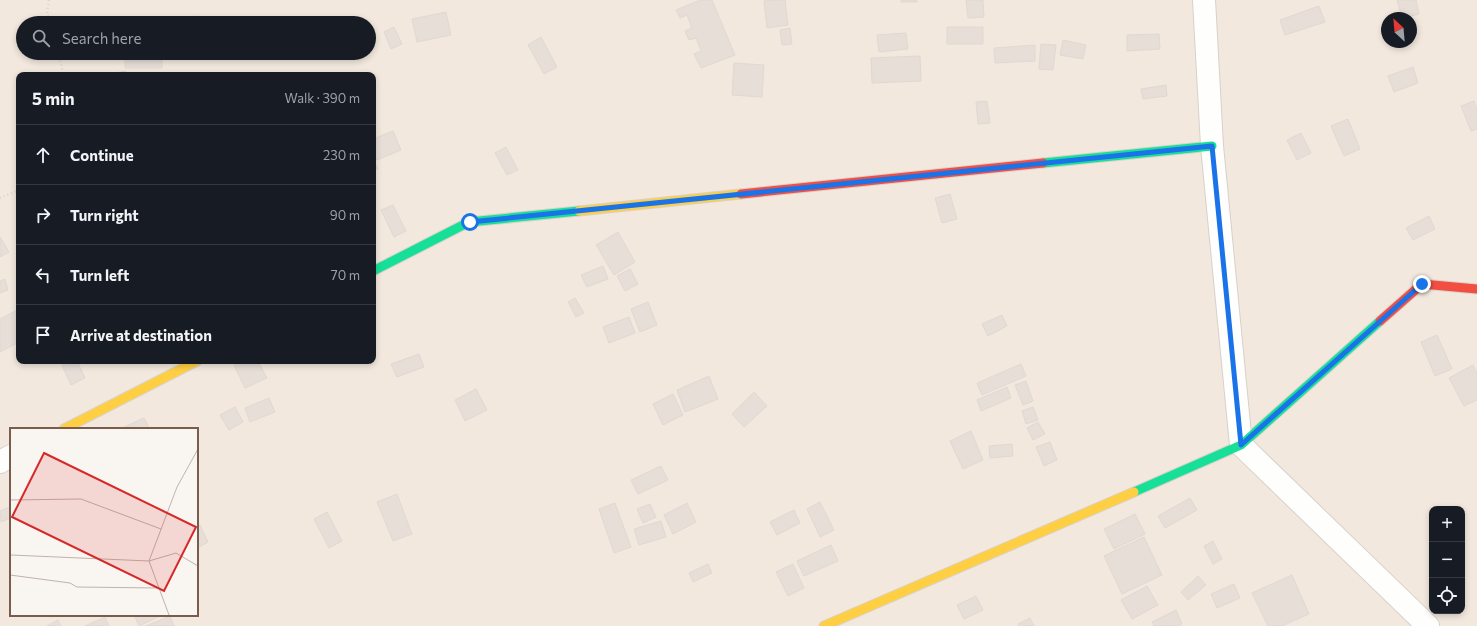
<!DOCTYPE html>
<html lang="en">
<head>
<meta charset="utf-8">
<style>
	:root { --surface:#171b24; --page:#242831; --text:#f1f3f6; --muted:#9ea1a6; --line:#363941 }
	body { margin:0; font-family:Commissioner,sans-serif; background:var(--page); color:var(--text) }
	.controls { position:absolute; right:12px; bottom:12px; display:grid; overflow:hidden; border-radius:8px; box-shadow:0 2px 6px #0003 }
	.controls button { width:36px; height:36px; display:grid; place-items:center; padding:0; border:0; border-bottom:1px solid var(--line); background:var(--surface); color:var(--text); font:20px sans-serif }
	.compass { position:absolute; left:1381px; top:12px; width:36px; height:36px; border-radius:50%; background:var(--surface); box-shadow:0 2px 6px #0003; rotate:334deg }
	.stop { position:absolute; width:12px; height:12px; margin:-9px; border:3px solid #1a73e8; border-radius:50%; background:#fff }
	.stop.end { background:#1a73e8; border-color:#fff; box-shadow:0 1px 4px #0008 }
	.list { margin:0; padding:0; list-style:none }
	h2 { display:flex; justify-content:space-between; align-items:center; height:52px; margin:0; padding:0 16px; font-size:17px }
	h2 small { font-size:13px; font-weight:400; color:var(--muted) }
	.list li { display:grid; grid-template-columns:26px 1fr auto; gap:12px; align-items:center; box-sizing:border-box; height:60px; padding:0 16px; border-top:1px solid var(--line) }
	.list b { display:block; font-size:15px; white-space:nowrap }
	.list em { font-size:13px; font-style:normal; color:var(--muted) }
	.icon { flex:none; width:22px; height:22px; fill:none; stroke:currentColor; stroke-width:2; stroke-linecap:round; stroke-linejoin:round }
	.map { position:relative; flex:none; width:1477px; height:626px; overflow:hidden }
	.search { position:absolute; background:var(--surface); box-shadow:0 2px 6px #0003; left:16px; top:16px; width:360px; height:44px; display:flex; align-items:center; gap:10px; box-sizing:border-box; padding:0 14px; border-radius:22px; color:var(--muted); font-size:15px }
	.panel { position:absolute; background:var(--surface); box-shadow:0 2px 6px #0003; left:16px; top:72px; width:360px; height:292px; border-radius:8px }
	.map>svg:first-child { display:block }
	.residential { fill:#f2e8de; fill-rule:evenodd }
	.building { fill:#e6ded7; stroke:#e2d8d2 }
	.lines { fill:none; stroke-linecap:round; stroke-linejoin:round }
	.street-casing { stroke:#d7d1cb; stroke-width:24 }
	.fast-casing { stroke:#d9d2cb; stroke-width:11 }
	.slow-casing { stroke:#d9d2cb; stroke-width:11 }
	.jam-casing { stroke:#d9d2cb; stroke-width:11 }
	.path { stroke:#dcd5d0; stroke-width:2.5; stroke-dasharray:1 3; stroke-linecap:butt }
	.street { stroke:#fefefd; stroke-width:22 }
	.fast { stroke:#16e098; stroke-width:9 }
	.slow { stroke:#ffcf43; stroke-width:9 }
	.jam { stroke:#f24e42; stroke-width:9 }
	.route { stroke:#1a73e8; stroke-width:5 }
	.inset-road { fill:none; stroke:#c2b3aa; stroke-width:1 }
	.view { fill:#d62828; fill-opacity:0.15; stroke:#d62828; stroke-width:2 }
	.inset-edge { fill:none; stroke:#7a5c4d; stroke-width:2 }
</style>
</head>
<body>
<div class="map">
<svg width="1477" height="626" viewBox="0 0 1477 626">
	<rect width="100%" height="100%" fill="#f9f5f0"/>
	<path class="residential" d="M0 0H1477V626H0ZM1387 18H1411V42H1387ZM23 23H369V53H23ZM19 75H373V361H19ZM11 429H197V615H11ZM1432 509H1462V611H1432Z"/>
	<path class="building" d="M700 0H712L735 55 701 68 694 54 701 51 696 38 689 40 685 31 692 28 687 15 680 18 676 10Z
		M774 0H785L788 25 767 28 764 1Z
		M901 0H917V2H901Z
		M966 0H983L984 17 968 18Z
		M1397 0H1416L1419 14 1402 18Z
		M1319 6 1325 22 1285 35 1280 20Z
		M446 12 451 35 417 42 412 19Z
		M195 16 199 23H181Z
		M394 27 402 44 391 49 384 32Z
		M947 27H983V44H947Z
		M790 28 792 44 782 45 780 30Z
		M906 33 908 49 879 52 877 35Z
		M1159 34 1160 49 1127 51V35Z
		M541 37 557 67 544 74 528 45Z
		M1063 40 1086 45 1083 59 1060 55Z
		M1041 44 1056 45 1053 70 1039 69Z
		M1035 45V61L995 63 994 48Z
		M125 53H162V68H125Z
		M920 56 921 81 872 83 871 58Z
		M734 63 764 65 762 97 732 95Z
		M1413 67 1418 83 1394 92 1388 76Z
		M126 71V75H103Z
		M1166 85 1167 96 1143 99 1141 89Z
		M987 101 990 123 978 124 976 102Z
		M1474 101 1477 109V129L1471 131 1461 106Z
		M1348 119 1360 149 1344 156 1331 126Z
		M393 131 401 150 377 160 373 150V139Z
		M1301 133 1311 153 1297 160 1287 140Z
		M506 147 518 170 507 175 495 153Z
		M373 159 378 169 373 171Z
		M950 194 957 219 942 223 935 198Z
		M393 205 406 231 394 237 381 210Z
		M1429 216 1435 229 1413 240 1406 228Z
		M618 232 635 262 614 275 596 245Z
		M0 237 9 252 0 257Z
		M603 266 608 279 587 287 581 275Z
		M630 269 638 284 625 291 617 276Z
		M5 279 8 290 0 293V281Z
		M575 298 584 313 576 317 568 302Z
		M648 302 657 325 640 332 631 309Z
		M19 309V342L0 352V319Z
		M1002 315 1007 326 988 336 982 324Z
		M629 317 635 333 609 343 603 327Z
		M1437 335 1452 369 1435 376 1421 342Z
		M419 354 424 367 397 377 391 364Z
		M66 361H77L85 378 71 385 61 363Z
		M242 361H258L267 378 245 388 234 365Z
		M1021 364 1026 376 982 395 977 383Z
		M1473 365 1477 373V400L1464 406 1449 378Z
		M709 376 718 399 685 412 677 390Z
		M1026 381 1033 401 1023 405 1015 385Z
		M1007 387 1011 398 981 411 977 400Z
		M476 389 487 410 465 421 455 400Z
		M754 392 767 406 744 427 732 414Z
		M673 394 683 415 663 425 653 404Z
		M269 398 275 412 250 422 245 408Z
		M235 407 243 422 229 430 220 415Z
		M1033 407 1038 420 1026 424 1022 411Z
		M144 418 150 429H123L122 428Z
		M1038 422 1045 434 1033 440 1027 428Z
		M971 431 983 460 963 469 950 441Z
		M1050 442 1057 460 1044 466 1036 447Z
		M1012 444 1013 456 990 458 989 446Z
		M661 466 668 480 638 494 631 480Z
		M397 494 412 534 393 541 377 502Z
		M1190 498 1197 510 1165 528 1158 516Z
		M820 502 834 530 820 537 807 509Z
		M615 503 631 547 614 553 599 509Z
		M687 503 696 522 673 534 664 515Z
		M650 504 656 517 643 523 637 509Z
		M10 507 11 518 1 522 0 511Z
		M794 510 800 523 777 535 770 522Z
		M327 512 342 541 329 548 314 519Z
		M1135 514 1145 534 1114 549 1104 529Z
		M661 521 666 537 639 545 634 529Z
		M200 525 208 542 197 548V526Z
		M1144 537 1162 575 1122 594 1104 556Z
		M1213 541 1222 559 1213 564 1204 546Z
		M831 545 838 561 804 576 797 561Z
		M708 564 712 573 693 582 689 573Z
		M793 564 804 588 788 596 776 572Z
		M1292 575 1309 614 1282 626H1268L1252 593Z
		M1198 576 1206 585 1188 600 1181 592Z
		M1234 584 1240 598 1217 608 1211 594Z
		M1147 586 1158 605 1132 619 1121 600Z
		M976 596 983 610 964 619 957 605Z
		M1176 610 1182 624 1178 626H1154L1152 622Z
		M134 615H162L139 626Z
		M170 616 174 626H146Z
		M105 617 109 626H85Z
		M1030 618 1034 626H1019L1018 624Z
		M58 620 61 626H47Z"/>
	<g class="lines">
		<g class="street-casing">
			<path id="street" d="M1204 0 1212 146 1241 445 1428 626
				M0 462 11 456"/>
		</g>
		<g class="fast-casing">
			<path id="fast" d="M1043 163 1212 146
				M373 271 469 222 579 211
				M1134 492 1241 445 1380 321"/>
		</g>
		<g class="slow-casing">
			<path id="slow" d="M579 211 741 194
				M64 429 197 361
				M824 626 1134 492"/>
		</g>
		<g class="jam-casing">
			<path id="jam" d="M741 194 1043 163
				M1380 321 1422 284 1477 289"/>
		</g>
		<path class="path" d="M49 0 47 13 50 23
			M58 53 64 75
			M0 198 19 190"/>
		<use href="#street" class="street"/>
		<use href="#fast" class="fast"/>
		<use href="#slow" class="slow"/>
		<use href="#jam" class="jam"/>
	</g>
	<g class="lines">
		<path class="route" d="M470 222 1212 146 1241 445 1422 284"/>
	</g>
	<g transform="translate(10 428)">
		<rect width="188" height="188" fill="#f9f5f0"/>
		<path class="inset-road" d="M0 72 71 71 151 101M1 127 139 133 166 125 188 138M0 147 60 155 67 159 149 160M159 187 139 133 167 59 188 21"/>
		<path class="view" d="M34 25 186 99 154 163 2 89Z"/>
		<rect width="188" height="188" class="inset-edge"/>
	</g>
</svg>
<div class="controls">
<button>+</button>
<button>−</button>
<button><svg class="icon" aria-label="locate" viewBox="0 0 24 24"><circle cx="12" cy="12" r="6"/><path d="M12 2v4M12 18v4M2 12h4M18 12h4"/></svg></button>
</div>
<svg class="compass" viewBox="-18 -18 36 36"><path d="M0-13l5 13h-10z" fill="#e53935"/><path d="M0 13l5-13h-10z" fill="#9ea1a6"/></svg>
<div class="stop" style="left:470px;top:222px"></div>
<div class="stop end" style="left:1422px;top:284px"></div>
<div class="search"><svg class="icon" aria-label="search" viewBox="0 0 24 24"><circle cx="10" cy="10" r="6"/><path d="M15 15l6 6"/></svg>Search here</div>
<section class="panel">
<h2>5 min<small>Walk · 390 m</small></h2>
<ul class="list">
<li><svg class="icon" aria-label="ahead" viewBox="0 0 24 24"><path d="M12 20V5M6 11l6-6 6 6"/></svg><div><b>Continue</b></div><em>230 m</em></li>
<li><svg class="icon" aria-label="right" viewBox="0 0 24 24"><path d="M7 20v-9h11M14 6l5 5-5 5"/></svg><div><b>Turn right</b></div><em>90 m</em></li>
<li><svg class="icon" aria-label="left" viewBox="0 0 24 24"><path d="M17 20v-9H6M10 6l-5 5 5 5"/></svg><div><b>Turn left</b></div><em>70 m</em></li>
<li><svg class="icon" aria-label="arrive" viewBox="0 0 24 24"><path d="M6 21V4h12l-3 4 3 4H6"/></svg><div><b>Arrive at destination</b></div></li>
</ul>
</section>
</div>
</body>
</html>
